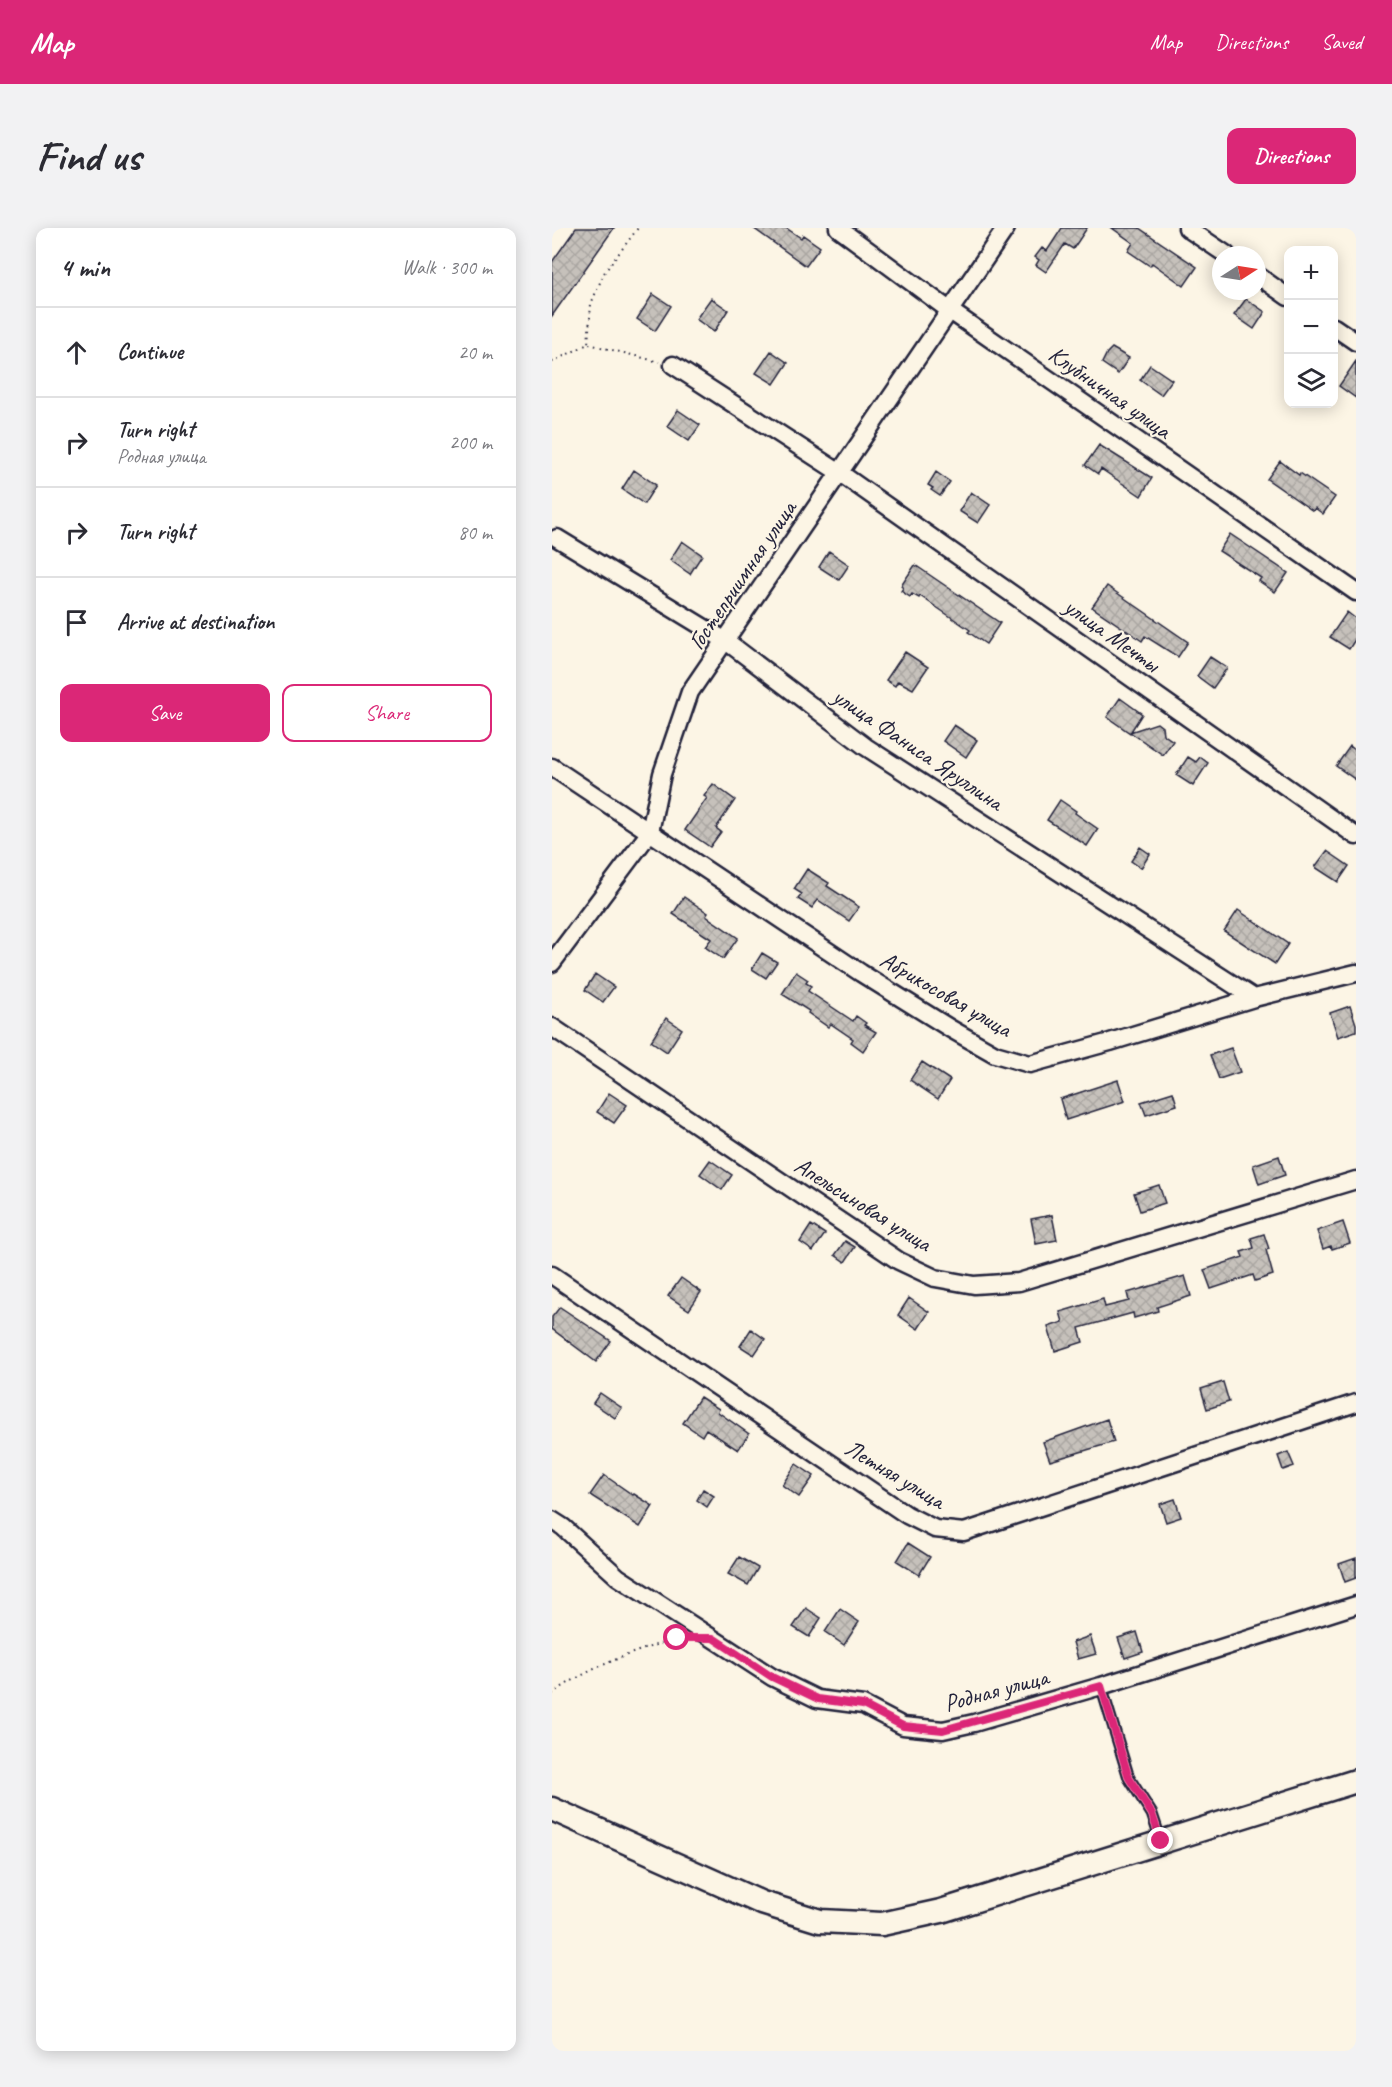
<!DOCTYPE html>
<html lang="en">
<head>
<meta charset="utf-8">
<style>
	:root { --surface:#fff; --page:#f2f2f3; --text:#2b2b33; --muted:#7c7c81; --line:#e1e1e2; --accent:#db2777 }
	body { margin:0; font-family:Caveat,sans-serif; background:var(--page); color:var(--text) }
	.controls { position:absolute; right:18px; top:18px; display:grid; overflow:hidden; border-radius:12px; box-shadow:0 3px 15px #0003 }
	.controls button { width:54px; height:54px; display:grid; place-items:center; padding:0; border:0; border-bottom:2px solid var(--line); background:var(--surface); color:var(--text); font:30px sans-serif }
	.compass { position:absolute; left:660px; top:18px; width:54px; height:54px; border-radius:50%; background:var(--surface); box-shadow:0 3px 15px #0003; rotate:78deg }
	.stop { position:absolute; width:18px; height:18px; margin:-14px; border:4px solid #db2777; border-radius:50%; background:#fff }
	.stop.end { background:#db2777; border-color:#fff; box-shadow:0 2px 6px #0008 }
	.list { margin:0; padding:0; list-style:none }
	h2 { display:flex; justify-content:space-between; align-items:center; height:78px; margin:0; padding:0 24px; font-size:26px }
	h2 small { font-size:20px; font-weight:400; color:var(--muted) }
	.list li { display:grid; grid-template-columns:39px 1fr auto; gap:18px; align-items:center; box-sizing:border-box; height:90px; padding:0 24px; border-top:2px solid var(--line) }
	.list b { display:block; font-size:22px; white-space:nowrap }
	.list p { margin:0; font-size:20px; white-space:nowrap; color:var(--muted) }
	.list em { font-size:20px; font-style:normal; color:var(--muted) }
	.actions { display:flex; gap:12px; padding:18px 24px }
	.actions a { flex:1; padding:14px 0; border:2px solid var(--accent); border-radius:12px; text-align:center; font-size:21px; color:var(--accent) }
	.actions .main { background:var(--accent); color:#fff }
	.icon { flex:none; width:33px; height:33px; fill:none; stroke:currentColor; stroke-width:2; stroke-linecap:round; stroke-linejoin:round }
	.map { position:relative; flex:none; width:804px; height:1823px; overflow:hidden; border-radius:12px }
	header { display:flex; align-items:center; gap:36px; box-sizing:border-box; height:84px; padding:0 30px; background:var(--accent); color:#fff }
	header strong { font-size:28px }
	nav { display:flex; gap:33px; margin-inline-start:auto; font-size:21px }
	.intro { display:flex; align-items:center; justify-content:space-between; box-sizing:border-box; height:144px; padding:0 36px }
	h1 { margin:0; font-size:42px }
	.button { padding:15px 27px; border-radius:12px; background:var(--accent); color:#fff; font-size:21px; font-weight:700 }
	main { display:flex; gap:36px; padding:0 36px }
	aside { flex:1; background:var(--surface); border-radius:12px; box-shadow:0 3px 15px #0003 }
	.map>svg:first-child { display:block }
	.building { fill:url(#building-cross-hatch); stroke:#22223b; stroke-width:1.5 }
	.lines { fill:none; stroke-linecap:round; stroke-linejoin:round }
	.service-casing { stroke:#22223b; stroke-width:13 }
	.minor-casing { stroke:#22223b; stroke-width:21 }
	.secondary-casing { stroke:#22223b; stroke-width:27 }
	.path { stroke:#22223b; stroke-width:2; stroke-dasharray:1.5 4.5; stroke-linecap:butt }
	.service { stroke:#fcf5e5; stroke-width:8 }
	.minor { stroke:#fcf5e5; stroke-width:16 }
	.secondary { stroke:#fcf5e5; stroke-width:22 }
	.route { stroke:#db2777; stroke-width:8 }
	.labels { text-anchor:middle; stroke-width:4.5; stroke-linejoin:round; paint-order:stroke }
	.street-label { font-size:24px; fill:#22223b; stroke:#fcf5e5 }
</style>
</head>
<body>
<header>
<strong>Map</strong>
<nav><a>Map</a><a>Directions</a><a>Saved</a></nav>
</header>
<div class="intro"><h1>Find us</h1><a class="button">Directions</a></div>
<main>
<aside>
<h2>4 min<small>Walk · 300 m</small></h2>
<ul class="list">
<li><svg class="icon" aria-label="ahead" viewBox="0 0 24 24"><path d="M12 20V5M6 11l6-6 6 6"/></svg><div><b>Continue</b></div><em>20 m</em></li>
<li><svg class="icon" aria-label="right" viewBox="0 0 24 24"><path d="M7 20v-9h11M14 6l5 5-5 5"/></svg><div><b>Turn right</b><p>Родная улица</p></div><em>200 m</em></li>
<li><svg class="icon" aria-label="right" viewBox="0 0 24 24"><path d="M7 20v-9h11M14 6l5 5-5 5"/></svg><div><b>Turn right</b></div><em>80 m</em></li>
<li><svg class="icon" aria-label="arrive" viewBox="0 0 24 24"><path d="M6 21V4h12l-3 4 3 4H6"/></svg><div><b>Arrive at destination</b></div></li>
</ul>
<div class="actions"><a class="main">Save</a><a>Share</a></div>
</aside>
<div class="map">
<svg width="804" height="1823" viewBox="0 0 804 1823">
	<defs>
		<pattern id="building-cross-hatch" width="8" height="8" patternUnits="userSpaceOnUse" patternTransform="scale(1.5)"><rect width="8" height="8" fill="#c6c1bb"/><path d="M0 0l8 8M0 8l8-8" fill="none" stroke="#aaa6a2"/></pattern>
	</defs>
	<rect width="100%" height="100%" fill="#fcf5e5"/>
	<filter id="ink" filterUnits="userSpaceOnUse"><feTurbulence type="fractalNoise" baseFrequency=".0167" numOctaves="2"/><feDisplacementMap in="SourceGraphic" scale="12" xChannelSelector="R" yChannelSelector="G"/><feConvolveMatrix kernelMatrix="1 2 1 2 8 2 1 2 1" color-interpolation-filters="sRGB"/></filter>
	<g filter="url(#ink)">
		<path class="building" d="M24 0H62L0 88V34Z
			M201 0H234L249 10 251 7 268 19 254 38Z
			M510 0H535L521 21 513 16 494 44 484 37 487 32 483 29 490 20 495 23Z
			M560 0H587L645 39 632 58 600 35 598 38 576 23 581 15Z
			M101 66 119 78 103 103 85 91Z
			M159 70 176 82 162 104 144 91Z
			M694 71 713 84 702 101 682 87Z
			M560 120 577 130 566 146 550 135 555 125Z
			M219 123 236 135 222 156 204 145Z
			M804 133V170L787 158Z
			M598 137 620 152 609 167 588 152Z
			M126 182 148 197 137 213 115 198Z
			M547 217 600 250 589 268 549 241 546 246 533 237Z
			M728 233 747 247 748 245 783 269 771 286 763 280 761 283 715 251Z
			M82 242 104 257 92 276 70 261Z
			M384 244 398 254 388 268 379 262 381 260 376 257Z
			M419 264 438 277 426 295 407 283Z
			M678 306 736 345 723 364 707 353 709 350 667 323Z
			M130 313 150 327 138 346 118 332Z
			M277 323 297 337 287 352 267 339Z
			M363 337 448 395 434 416 416 404 418 402 368 368 367 370 360 366 358 369 349 363 351 360 349 358Z
			M555 358 636 414 626 429 593 408 590 413 540 379Z
			M795 384 804 391V410L797 421 778 409Z
			M353 424 376 439 361 461 346 453 343 458 334 452Z
			M658 429 675 440 661 460 645 448Z
			M568 470 590 486 578 505 555 489Z
			M605 495 610 499 611 506 621 513 611 527 578 504Z
			M402 497 425 512 414 529 391 513Z
			M798 518 804 523V552L784 538Z
			M636 529 644 534 648 529 656 535 641 558 624 547Z
			M161 556 183 572 164 600 169 604 158 619 133 602 155 570 152 568Z
			M508 572 524 583 523 585 546 601 535 618 495 592Z
			M588 619 598 626 589 640 579 633Z
			M775 623 797 638 786 654 763 639Z
			M255 641 277 655 275 658 307 679 297 693 266 672 260 680 246 671 250 666 242 661Z
			M132 669 156 685 154 688 186 710 171 731 153 719 159 711 121 686Z
			M686 682 736 716 723 736 672 703Z
			M210 725 225 734 214 750 200 741Z
			M244 744 256 752 254 755 259 758 256 763 301 793 304 788 314 795 312 797 324 804 311 823 299 814 301 811 279 796 276 799 256 785 257 783 230 766Z
			M43 746 62 759 51 774 33 762Z
			M798 778 804 796V803L786 809 778 785Z
			M114 790 130 801 115 824 99 813Z
			M679 820 688 844 667 851 658 827Z
			M370 834 398 852 386 871 358 852Z
			M566 852 573 873 514 892 508 871Z
			M621 864 625 877 594 887 589 874Z
			M57 865 75 877 62 895 45 884Z
			M727 928 733 947 707 956 701 937Z
			M158 932 180 947 170 962 148 946Z
			M607 957 613 975 588 983 582 965Z
			M500 987 505 1012 484 1016 479 991Z
			M791 994 798 1015 780 1021 779 1018 771 1021 765 1003Z
			M259 997 273 1006 261 1023 248 1014Z
			M712 1006 717 1021 714 1022 721 1047 703 1053 701 1047 659 1061 652 1042 691 1029 689 1024 702 1020 699 1010Z
			M293 1013 303 1019 293 1034 283 1027Z
			M633 1048 639 1068 605 1079 606 1083 582 1090 581 1085 527 1100 531 1114 503 1123 496 1099 511 1094 508 1084 551 1071 553 1079 577 1073 575 1065Z
			M129 1050 149 1064 137 1082 116 1068Z
			M357 1070 377 1084 366 1101 346 1087Z
			M8 1079 59 1113 44 1134 0 1101V1089Z
			M199 1101 213 1111 202 1127 188 1118Z
			M671 1154 677 1174 655 1181 649 1161Z
			M48 1165 70 1180 63 1190 41 1175Z
			M148 1169 167 1181 166 1184 197 1206 186 1222 154 1201 150 1208 131 1195Z
			M555 1191 562 1214 498 1233 491 1214Z
			M736 1224 742 1238 731 1242 726 1228Z
			M244 1236 262 1248 247 1269 230 1257Z
			M52 1247 81 1267 82 1266 101 1278 88 1299 38 1267Z
			M151 1261 162 1268 155 1279 145 1272Z
			M623 1271 629 1289 614 1294 608 1276Z
			M356 1315 378 1329 367 1347 345 1333Z
			M187 1329 206 1340 196 1357 176 1346Z
			M804 1330V1350L793 1354 787 1336Z
			M254 1380 269 1390 257 1409 241 1399Z
			M288 1381 307 1394 292 1417 273 1404Z
			M585 1404 591 1424 573 1430 566 1410Z
			M538 1408 544 1426 526 1431 521 1414Z"/>
		<g class="lines">
			<g class="service-casing">
				<path id="service" d="M549 1458 577 1550 600 1586 609 1613"/>
			</g>
			<g class="minor-casing">
				<path id="minor" d="M286 0 397 82 804 364
					M635 0 675 27
					M705 47 736 69
					M782 99 804 114
					M121 137 288 245 804 608
					M5 310 174 413 314 519 702 770
					M0 539 309 745 399 801 443 826 478 836 558 814 702 770 804 745
					M0 735 98 604 110 546 138 464 454 0
					M0 799 347 1033 383 1050 422 1057 467 1054 804 952
					M0 1047 355 1287 383 1301 412 1304 804 1175
					M0 1292 11 1299 66 1349 220 1449 265 1471 311 1477 351 1498 391 1502 422 1495 549 1458 804 1377"/>
			</g>
			<g class="secondary-casing">
				<path id="secondary" d="M0 1581 210 1675 268 1693 330 1696 389 1683 804 1553"/>
			</g>
			<path class="path" d="M37 116 107 134
				M0 134 36 116 39 76 52 45 86 0
				M0 1466C39 1438 79 1425 125 1410H131"/>
			<use href="#service" class="service"/>
			<use href="#minor" class="minor"/>
			<use href="#secondary" class="secondary"/>
		</g>
	</g>
	<g class="lines" filter="url(#ink)">
		<path class="route" d="M125 1410H161L220 1449 266 1471 311 1477 351 1498 391 1502 549 1458 577 1550 600 1586 609 1613"/>
	</g>
	<g class="labels">
		<g class="street-label">
			<text transform="translate(558 164) rotate(35)" y="8">Клубничная улица</text>
			<text transform="translate(190 347) rotate(-56)" y="8">Гостеприимная улица</text>
			<text transform="translate(560 407) rotate(35)" y="8">улица Мечты</text>
			<text transform="translate(366 521) rotate(34)" y="8">улица Фаниса Яруллина</text>
			<text transform="translate(394 766) rotate(30)" y="8">Абрикосовая улица</text>
			<text transform="translate(311 976) rotate(32)" y="8">Апельсиновая улица</text>
			<text transform="translate(343 1246) rotate(31)" y="8">Летняя улица</text>
			<text transform="translate(444 1462) rotate(-15)" y="8">Родная улица</text>
		</g>
	</g>
</svg>
<div class="controls">
<button>+</button>
<button>−</button>
<button><svg class="icon" aria-label="layers" viewBox="0 0 24 24"><path d="M12 4l9 5-9 5-9-5zM3 14l9 5 9-5"/></svg></button>
</div>
<svg class="compass" viewBox="-18 -18 36 36"><path d="M0-13l5 13h-10z" fill="#e53935"/><path d="M0 13l5-13h-10z" fill="#7c7c81"/></svg>
<div class="stop" style="left:125px;top:1410px"></div>
<div class="stop end" style="left:609px;top:1613px"></div>
</div>
</main>
</body>
</html>
